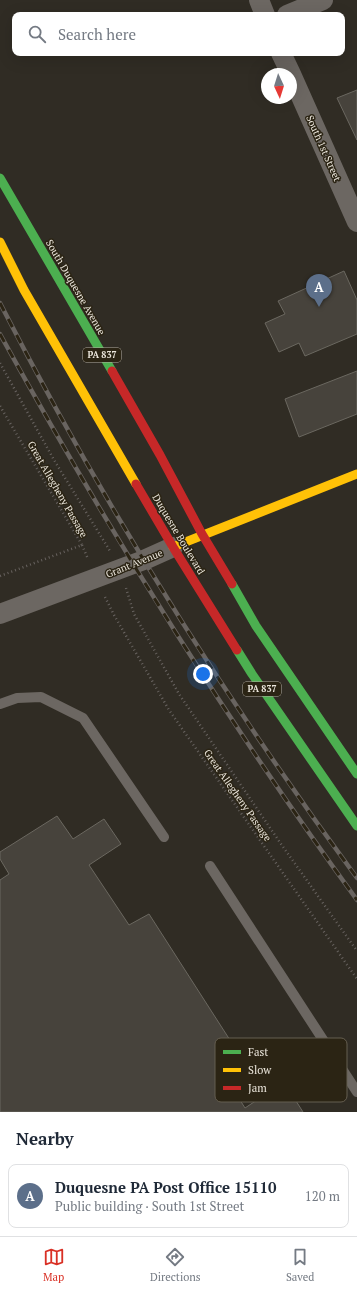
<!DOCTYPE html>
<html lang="en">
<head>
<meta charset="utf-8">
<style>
	:root { --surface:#fff; --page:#f2f2f3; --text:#1f2937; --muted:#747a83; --line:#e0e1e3; --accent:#d93025 }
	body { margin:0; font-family:"PT Serif",serif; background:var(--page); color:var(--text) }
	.compass { position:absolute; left:261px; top:68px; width:36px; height:36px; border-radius:50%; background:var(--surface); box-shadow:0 4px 16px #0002; rotate:176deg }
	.you { position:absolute; left:203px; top:674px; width:14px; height:14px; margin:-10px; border:3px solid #fff; border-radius:50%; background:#1a73e8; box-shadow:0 0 0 6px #1a73e833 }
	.badge { display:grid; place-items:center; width:26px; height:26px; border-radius:50%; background:var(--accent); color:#fff; font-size:13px; font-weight:700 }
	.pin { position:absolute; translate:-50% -33px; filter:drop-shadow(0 1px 2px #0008) }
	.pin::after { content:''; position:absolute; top:21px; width:14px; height:12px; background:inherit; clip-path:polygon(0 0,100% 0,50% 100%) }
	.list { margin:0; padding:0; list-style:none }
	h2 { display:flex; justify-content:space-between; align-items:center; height:52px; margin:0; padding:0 16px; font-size:17px }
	h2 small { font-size:13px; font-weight:400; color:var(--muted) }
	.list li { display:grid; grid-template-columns:26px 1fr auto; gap:12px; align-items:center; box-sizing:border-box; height:64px; margin:0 8px 8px; padding:0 8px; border:1px solid var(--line); border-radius:8px }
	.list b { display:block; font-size:15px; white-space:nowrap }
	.list p { margin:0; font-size:13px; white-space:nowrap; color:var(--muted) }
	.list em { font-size:13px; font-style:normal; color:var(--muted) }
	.icon { flex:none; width:22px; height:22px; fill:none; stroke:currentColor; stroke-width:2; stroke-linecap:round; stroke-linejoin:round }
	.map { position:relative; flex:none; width:357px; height:1112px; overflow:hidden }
	.search { position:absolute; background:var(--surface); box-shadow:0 4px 16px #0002; left:12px; right:12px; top:12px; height:44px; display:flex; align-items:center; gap:10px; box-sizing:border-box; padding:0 14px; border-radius:8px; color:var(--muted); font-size:15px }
	.sheet { height:124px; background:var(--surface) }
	nav { display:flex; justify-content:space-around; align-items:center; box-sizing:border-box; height:56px; border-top:1px solid var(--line); background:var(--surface); font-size:11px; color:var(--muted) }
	nav a { display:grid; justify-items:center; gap:2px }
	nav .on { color:var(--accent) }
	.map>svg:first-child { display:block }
	.building { fill:#47433c; stroke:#6b6860 }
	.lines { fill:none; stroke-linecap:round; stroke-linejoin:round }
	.path { stroke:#686360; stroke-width:2.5; stroke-dasharray:1 3; stroke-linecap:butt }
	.lane { stroke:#6c6762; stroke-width:10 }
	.street { stroke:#6c6762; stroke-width:20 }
	.fast { stroke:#4caf50; stroke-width:9 }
	.slow { stroke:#ffc107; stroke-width:9 }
	.jam { stroke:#c62828; stroke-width:9 }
	.rail-casing { stroke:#696460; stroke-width:4.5 }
	.rail { stroke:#2b2414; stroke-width:3; stroke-dasharray:9; stroke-linecap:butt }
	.labels { text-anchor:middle; stroke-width:3; stroke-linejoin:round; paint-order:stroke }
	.shield { fill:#2b2414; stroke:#b2aca1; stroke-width:1 }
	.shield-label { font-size:9px; font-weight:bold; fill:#ece7dd }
	.street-label { font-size:10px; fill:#ece7dd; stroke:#2b2414 }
	.key { fill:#2b2414; stroke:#655e50; stroke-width:1 }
	.key-label { font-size:11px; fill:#ece7dd }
</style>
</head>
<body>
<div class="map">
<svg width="357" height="1112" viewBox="0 0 357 1112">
	<rect width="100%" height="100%" fill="#302c24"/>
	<path class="building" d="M357 90V140L337 98Z
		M344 271 357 300V334L305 356 299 343 279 352 265 323 285 314 278 301Z
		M357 371V414L299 437 285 399Z
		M57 816 73 839 104 819 121 844 89 865 129 925 149 914 237 1051 216 1062 245 1108 284 1082 303 1112H0V880L9 874 0 859V852Z"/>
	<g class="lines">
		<path class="path" d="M0 363 54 460 110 551
			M0 406 82 545 0 576
			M82 545 88 559
			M126 588 134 614 179 694 281 844 357 951
			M105 597 114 615 169 710 357 979"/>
		<path class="lane" d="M0 704 17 698 41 697 83 718 164 837
			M210 866 357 1092"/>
		<path class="street" d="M259 0 265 15
			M287 15 323 0
			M281 53 291 74
			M291 74 357 222
			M0 614 144 560 173 547"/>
		<path class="fast" d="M0 178 112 371
			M232 584 256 626 357 774
			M237 650 252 674 357 826"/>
		<path class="slow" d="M0 242 24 290 136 484
			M173 547 357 474"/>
		<path class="jam" d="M112 371 160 455 202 534 232 584
			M136 484 173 547 237 650"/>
		<g class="rail-casing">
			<path id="rail" d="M0 303C103 504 223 696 357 878
				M0 334C108 530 225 719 357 900"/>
		</g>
		<use href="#rail" class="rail"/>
	</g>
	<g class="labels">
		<g class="shield">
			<rect x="83" y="348" width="38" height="14" rx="3"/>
			<rect x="243" y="682" width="38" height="14" rx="3"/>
		</g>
		<g class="shield-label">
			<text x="102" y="358">PA 837</text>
			<text x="262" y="692">PA 837</text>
		</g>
		<g class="street-label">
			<text transform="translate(324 148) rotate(66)" y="4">South 1st Street</text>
			<text transform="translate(76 287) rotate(60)" y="4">South Duquesne Avenue</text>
			<text transform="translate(58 489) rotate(60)" y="4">Great Allegheny Passage</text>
			<text transform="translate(179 534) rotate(59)" y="4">Duquesne Boulevard</text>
			<text transform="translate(134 563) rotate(-22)" y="4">Grant Avenue</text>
			<text transform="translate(238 795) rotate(55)" y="4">Great Allegheny Passage</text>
		</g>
	</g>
	<rect x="215" y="1038" width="132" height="64" rx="6" class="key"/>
	<rect x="223" y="1050" width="18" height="4" fill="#4caf50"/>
	<rect x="223" y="1068" width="18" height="4" fill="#ffc107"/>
	<rect x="223" y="1086" width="18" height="4" fill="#c62828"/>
	<g class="key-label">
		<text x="248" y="1056">Fast</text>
		<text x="248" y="1074">Slow</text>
		<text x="248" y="1092">Jam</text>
	</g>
</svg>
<svg class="compass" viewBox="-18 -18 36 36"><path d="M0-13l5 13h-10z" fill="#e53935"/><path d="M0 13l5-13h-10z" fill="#747a83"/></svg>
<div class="you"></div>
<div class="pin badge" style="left:319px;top:307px;background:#5c6f8a">A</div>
<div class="search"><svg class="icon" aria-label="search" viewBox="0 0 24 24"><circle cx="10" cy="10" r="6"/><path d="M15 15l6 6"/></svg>Search here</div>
</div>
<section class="sheet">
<h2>Nearby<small></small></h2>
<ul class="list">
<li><span class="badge" style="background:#5c6f8a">A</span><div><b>Duquesne PA Post Office 15110</b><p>Public building · South 1st Street</p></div><em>120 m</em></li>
</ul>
</section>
<nav>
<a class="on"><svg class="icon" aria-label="map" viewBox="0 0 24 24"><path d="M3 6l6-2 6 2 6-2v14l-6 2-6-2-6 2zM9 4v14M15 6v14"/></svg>Map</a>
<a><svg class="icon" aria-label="directions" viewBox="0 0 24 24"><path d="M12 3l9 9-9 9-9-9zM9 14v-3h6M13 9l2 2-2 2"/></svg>Directions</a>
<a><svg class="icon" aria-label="saved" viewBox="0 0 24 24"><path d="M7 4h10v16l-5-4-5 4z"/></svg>Saved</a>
</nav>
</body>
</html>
